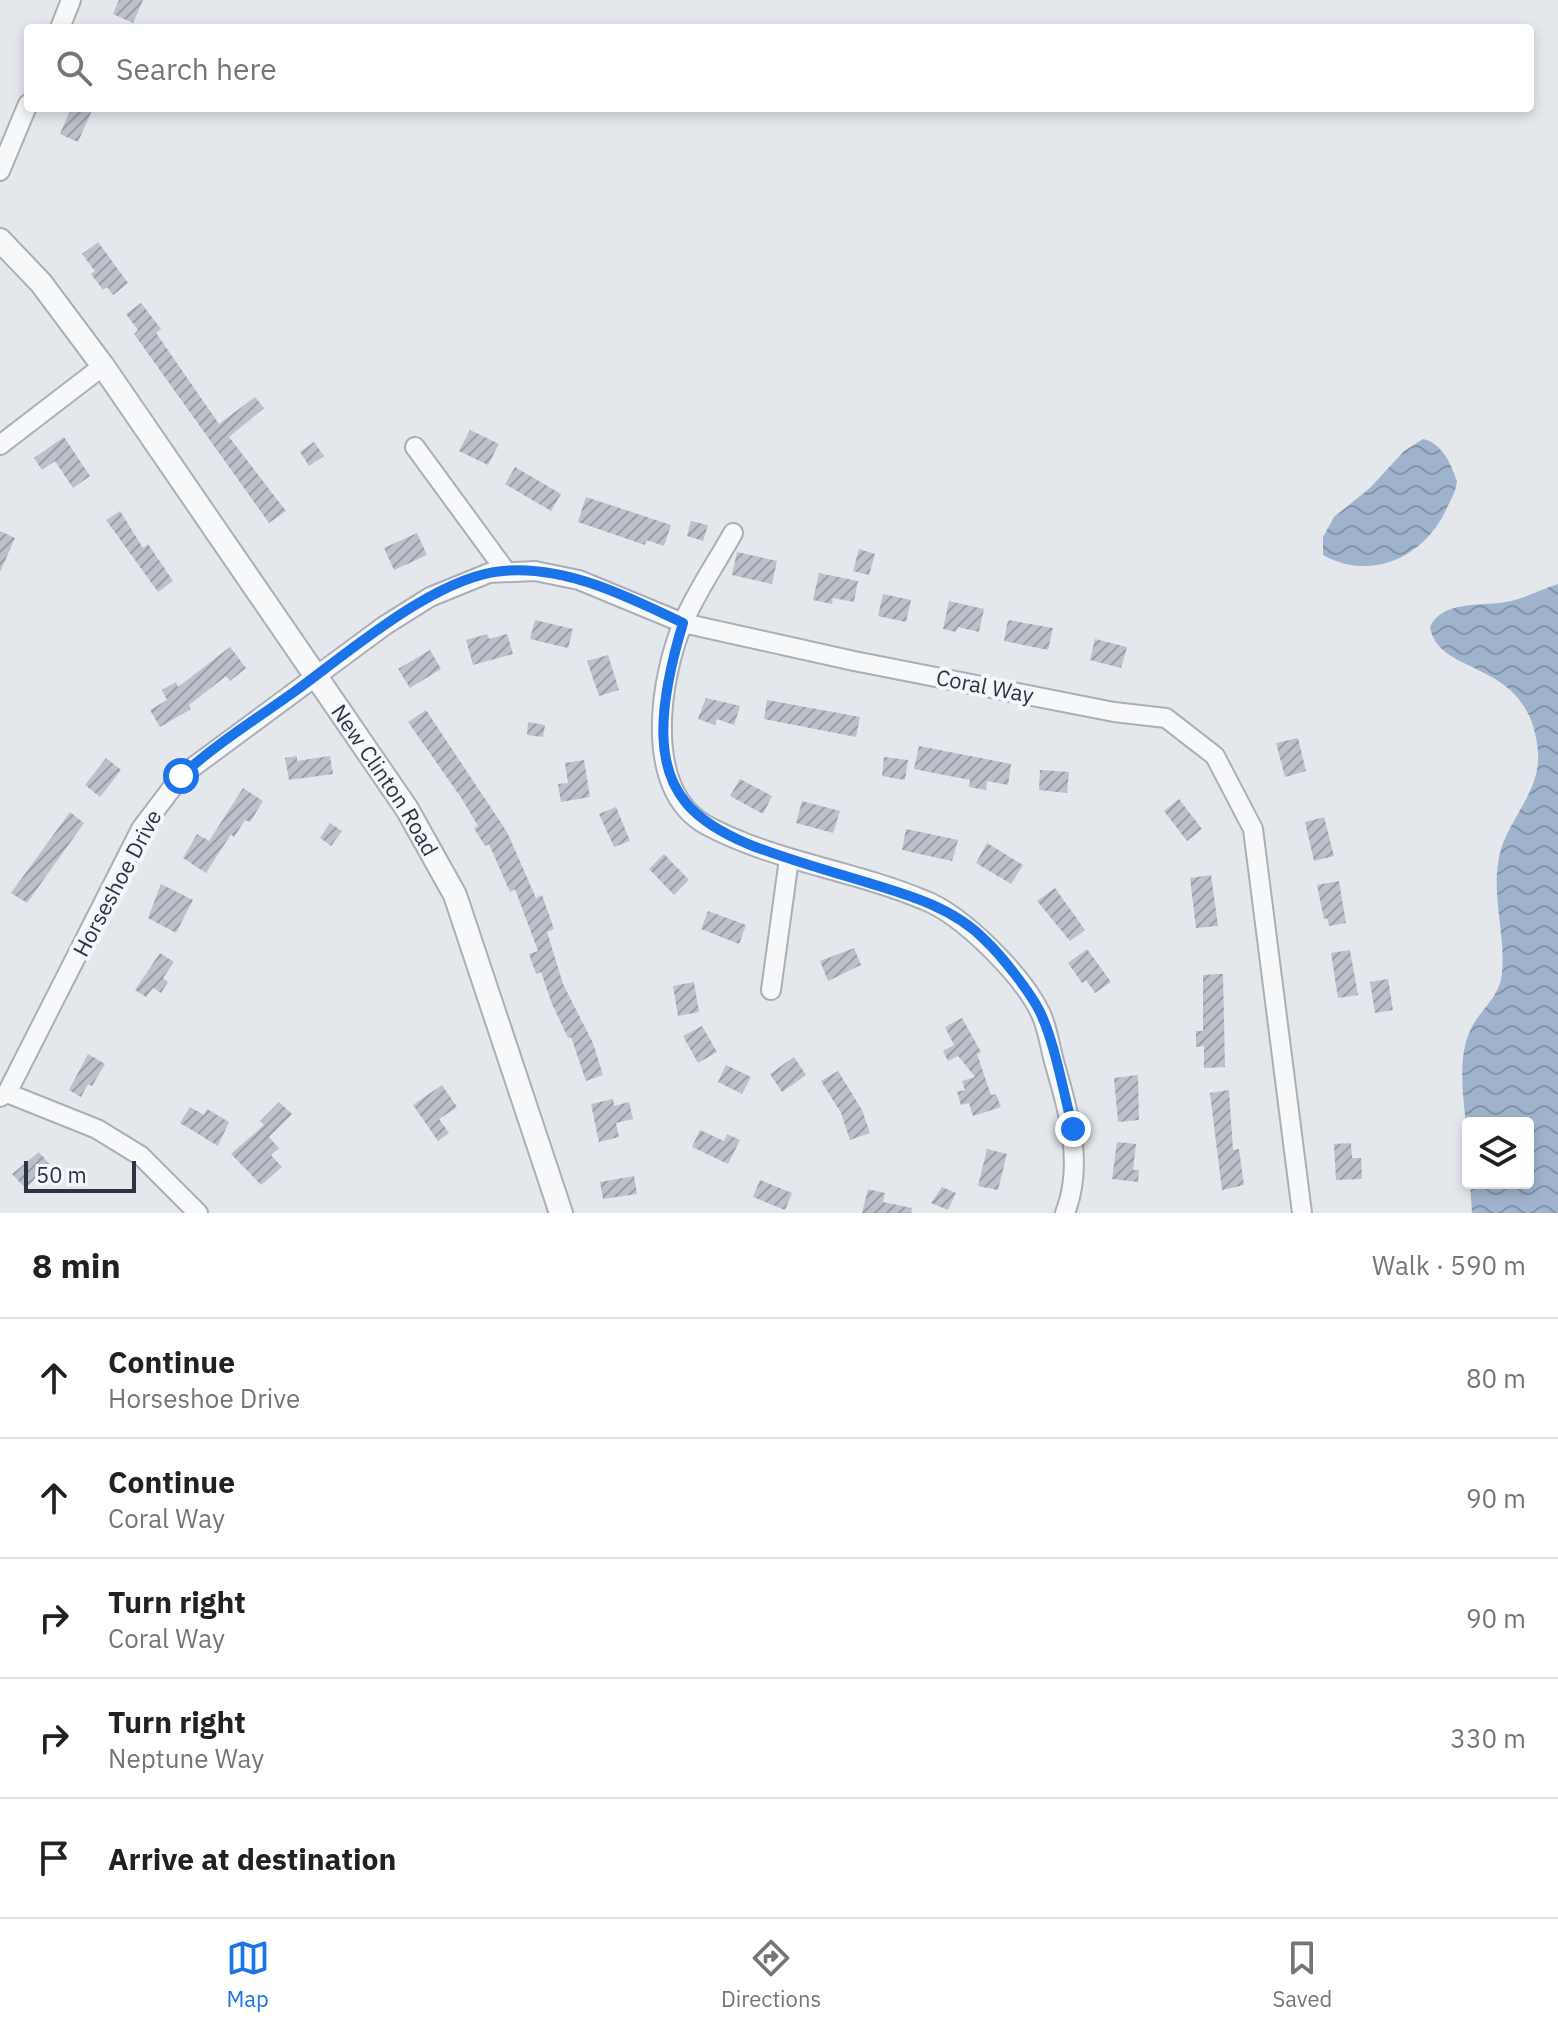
<!DOCTYPE html>
<html lang="en">
<head>
<meta charset="utf-8">
<style>
	:root { --surface:#fff; --page:#f2f2f2; --text:#202124; --muted:#757577; --line:#e0e0e0; --accent:#1a73e8 }
	body { margin:0; font-family:"IBM Plex Sans",sans-serif; background:var(--page); color:var(--text) }
	.controls { position:absolute; right:24px; bottom:24px; display:grid; overflow:hidden; border-radius:8px; box-shadow:0 4px 12px #0003 }
	.controls button { width:72px; height:72px; display:grid; place-items:center; padding:0; border:0; border-bottom:2px solid var(--line); background:var(--surface); color:var(--text); font:40px sans-serif }
	.scale { position:absolute; left:24px; bottom:20px; width:112px; box-sizing:border-box; padding-left:8px; border:4px solid #2b3445; border-top:0; font-size:22px; line-height:28px; white-space:nowrap; color:#2b3445; -webkit-text-stroke:6px #f4f6f9; paint-order:stroke }
	.stop { position:absolute; width:24px; height:24px; margin:-18px; border:6px solid #1a73e8; border-radius:50%; background:#fff }
	.stop.end { background:#1a73e8; border-color:#fff; box-shadow:0 2px 8px #0008 }
	.list { margin:0; padding:0; list-style:none }
	h2 { display:flex; justify-content:space-between; align-items:center; height:104px; margin:0; padding:0 32px; font-size:34px }
	h2 small { font-size:26px; font-weight:400; color:var(--muted) }
	.list li { display:grid; grid-template-columns:52px 1fr auto; gap:24px; align-items:center; box-sizing:border-box; height:120px; padding:0 32px; border-top:2px solid var(--line) }
	.list b { display:block; font-size:30px; white-space:nowrap }
	.list p { margin:0; font-size:26px; white-space:nowrap; color:var(--muted) }
	.list em { font-size:26px; font-style:normal; color:var(--muted) }
	.icon { flex:none; width:44px; height:44px; fill:none; stroke:currentColor; stroke-width:2; stroke-linecap:round; stroke-linejoin:round }
	.map { position:relative; flex:none; width:1558px; height:1213px; overflow:hidden }
	.search { position:absolute; background:var(--surface); box-shadow:0 4px 12px #0003; left:24px; right:24px; top:24px; height:88px; display:flex; align-items:center; gap:20px; box-sizing:border-box; padding:0 28px; border-radius:8px; color:var(--muted); font-size:30px }
	.sheet { height:704px; background:var(--surface) }
	nav { display:flex; justify-content:space-around; align-items:center; box-sizing:border-box; height:112px; border-top:2px solid var(--line); background:var(--surface); font-size:22px; color:var(--muted) }
	nav a { display:grid; justify-items:center; gap:4px }
	nav .on { color:var(--accent) }
	.map>svg:first-child { display:block }
	.water { fill:url(#water-waves) }
	.building { fill:url(#building-hatch) }
	.lines { fill:none; stroke-linecap:round; stroke-linejoin:round }
	.minor-casing { stroke:#a9aeb7; stroke-width:22 }
	.tertiary-casing { stroke:#a9aeb7; stroke-width:26 }
	.minor { stroke:#f7f8fa; stroke-width:18 }
	.tertiary { stroke:#f7f8fa; stroke-width:22 }
	.route { stroke:#1a73e8; stroke-width:10 }
	.labels { text-anchor:middle; stroke-width:8; stroke-linejoin:round; paint-order:stroke }
	.street-label { font-size:22px; fill:#2b3445; stroke:#f4f6f9 }
</style>
</head>
<body>
<div class="map">
<svg width="1558" height="1213" viewBox="0 0 1558 1213">
	<defs>
		<pattern id="water-waves" width="16" height="10" patternUnits="userSpaceOnUse" patternTransform="scale(2)"><rect width="16" height="10" fill="#9fb4cc"/><path d="M0 5q4-4 8 0t8 0" fill="none" stroke="#8293a7"/></pattern>
		<pattern id="building-hatch" width="6" height="6" patternUnits="userSpaceOnUse" patternTransform="scale(2)"><rect width="6" height="6" fill="#bbc0ca"/><path d="M-1 1l2-2M0 6l6-6M5 7l2-2" fill="none" stroke="#989da6"/></pattern>
	</defs>
	<rect width="100%" height="100%" fill="#e4e7ec"/>
	<path class="water" d="M1423 439C1442 443 1451 464 1457 481 1456 492 1450 501 1446 510 1424 557 1371 582 1323 555V537L1334 517 1370 488 1404 451Z
		M1558 584V1213H1472L1470 1183H1528V1123H1468V1146C1466 1112 1455 1063 1470 1031 1479 1010 1499 999 1502 974 1506 933 1490 893 1500 853 1509 818 1541 791 1538 752 1530 656 1439 679 1430 627 1442 599 1486 607 1511 601 1528 597 1542 589 1558 584Z"/>
	<path class="building" d="M119 0H143L133 23 113 14Z
		M71 108H93L78 142 60 134Z
		M98 242 128 283 113 295 107 287 103 290 91 274 95 271 82 254Z
		M141 303 161 329 156 333 219 424 255 397 264 408 229 437 286 511 269 523 134 334 138 330 126 314Z
		M470 430 499 444 488 465 459 451Z
		M64 437 90 476 73 488 55 461 42 470 34 458Z
		M314 442 324 456 309 466 300 452Z
		M515 467 561 494 551 511 505 484Z
		M586 497 671 525 664 546 646 540 645 545 578 522Z
		M120 511 143 548 148 544 173 581 158 592 106 520Z
		M691 521 708 525 703 541 687 536Z
		M0 531 15 538 0 572Z
		M417 533 427 555 394 570 384 548Z
		M859 549 875 554 869 575 853 571Z
		M737 552 777 561 772 584 732 575Z
		M819 573 858 581 854 602 833 598 832 604 813 600Z
		M883 594 911 600 906 622 878 616Z
		M949 601 984 609 979 632 958 627 956 632 943 629Z
		M535 620 573 629 568 648 530 639Z
		M1008 620 1053 628 1048 650 1004 641Z
		M487 634 489 639 507 634 513 654 473 665 466 640Z
		M1095 639 1127 647 1121 668 1090 660Z
		M230 647 246 668 230 681 226 676 189 705 191 709 160 727 150 710 167 700 162 690 176 682 178 687Z
		M430 650 441 669 410 688 398 669Z
		M608 655 619 690 599 696 587 661Z
		M706 698 740 706 734 725 717 719 715 725 698 719Z
		M767 700 860 717 856 737 764 719Z
		M426 710 507 832 536 898 542 895 554 929 547 932 563 984 593 1043 603 1075 586 1081 571 1037 568 1038 552 1004 541 972 536 974 529 954 538 951 515 889 510 892 489 844 485 846 474 828 478 826 462 799 408 722Z
		M528 722 545 725 543 737 527 735Z
		M1298 738 1306 771 1285 777 1276 743Z
		M919 746 1011 764 1008 785 987 781 986 790 969 787 970 780 914 769Z
		M297 756V761L330 756 333 774 289 780 285 758Z
		M884 757 908 760 905 780 882 776Z
		M106 758 121 770 100 797 85 785Z
		M584 760 590 797 561 802 558 784 568 783 565 763Z
		M1040 770 1069 772 1067 793 1039 790Z
		M740 779 772 796 763 814 730 796Z
		M243 788 263 801 250 822 245 820 234 837 231 834 206 873 183 858 197 834 209 841Z
		M1179 799 1202 829 1187 841 1164 811Z
		M802 801 840 811 833 833 796 823Z
		M616 807 630 841 614 847 599 814Z
		M70 812 84 823 27 903 11 893Z
		M1324 817 1334 856 1314 861 1305 822Z
		M330 823 342 831 331 846 320 838Z
		M906 829 958 840 952 861 902 850Z
		M987 843 1023 865 1011 884 976 863Z
		M664 854 689 880 674 895 649 869Z
		M1211 875 1218 926 1196 928 1190 878Z
		M1339 881 1346 923 1329 926 1327 918 1324 919 1317 885Z
		M161 884 193 900 176 933 148 918Z
		M1055 888 1085 930 1070 941 1037 901Z
		M708 911 746 925 739 944 701 929Z
		M854 948 861 965 828 981 820 961Z
		M1087 949 1111 982 1095 993 1086 980 1082 983 1068 963Z
		M1350 950 1358 995 1338 998 1331 953Z
		M160 953 174 962 163 978 168 982 161 993 153 988 146 997 135 990Z
		M1223 974 1225 1067 1204 1068V1046L1196 1047V1031H1203V975Z
		M1388 979 1393 1010 1375 1013 1370 982Z
		M694 982 699 1012 678 1016 673 986Z
		M962 1018 981 1052 977 1054 991 1095 996 1094 1001 1107 973 1116 969 1103 961 1105 957 1092 965 1090 962 1081 975 1077 958 1056 948 1061 943 1051 954 1045 945 1027Z
		M702 1026 717 1052 698 1063 683 1036Z
		M88 1054 105 1064 92 1086 88 1084 81 1097 69 1090Z
		M794 1057 806 1075 782 1092 770 1074Z
		M726 1065 751 1077 742 1094 718 1082Z
		M838 1071 862 1110 870 1133 850 1140 841 1113 821 1081Z
		M1138 1075 1139 1120 1118 1122 1114 1078Z
		M442 1085 457 1107 439 1119 449 1133 438 1141 413 1105Z
		M1229 1090 1233 1150 1239 1149 1244 1185 1222 1190 1210 1093Z
		M613 1099 614 1106 629 1102 633 1119 616 1123 619 1137 599 1142 591 1104Z
		M279 1102 292 1114 269 1137 279 1148 271 1155 282 1167 261 1185 231 1154 264 1125 260 1121Z
		M190 1107 204 1115 207 1109 229 1122 218 1146 180 1123Z
		M700 1130 724 1141 727 1134 740 1140 728 1164 692 1147Z
		M1117 1142 1136 1144 1133 1170H1139L1138 1182 1112 1179Z
		M1351 1143 1352 1158H1361L1362 1179 1336 1180 1334 1144Z
		M987 1149 1007 1154 998 1190 978 1186Z
		M39 1152 51 1166 25 1188 12 1174Z
		M634 1176 637 1194 603 1199 600 1182Z
		M760 1180 792 1193 785 1210 753 1197Z
		M942 1187 956 1193 948 1210 931 1203Z
		M868 1189 885 1193 883 1202 912 1208 911 1213H862Z"/>
	<g class="lines">
		<g class="minor-casing">
			<path id="minor" d="M60 28 71 0
				M0 171 28 104
				M0 445 103 366
				M415 447 505 570
				M733 533C717 562 696 592 683 623 660 678 642 789 706 825 775 862 853 870 924 900 963 915 1022 975 1040 1012 1048 1028 1050 1048 1055 1065 1069 1112 1084 1165 1065 1213
				M771 990 789 859
				M7 1093 97 1129 141 1156 198 1213
				M0 1097 7 1093 141 829 181 776 384 626 430 597 489 573 535 571 579 580 683 623 854 661 1114 712 1166 718 1215 756 1253 829 1302 1213"/>
		</g>
		<g class="tertiary-casing">
			<g id="tertiary">
				<path id="s1" d="M0 240 41 283 103 366 407 809 455 895 561 1213"/>
			</g>
		</g>
		<use href="#minor" class="minor"/>
		<use href="#tertiary" class="tertiary"/>
	</g>
	<g class="lines">
		<path class="route" d="M181 776C216 744 256 719 294 692 348 653 436 576 503 571 565 565 629 597 683 623 623 823 704 833 872 884 912 896 955 909 985 940 1001 955 1031 993 1040 1012 1055 1043 1064 1095 1073 1129"/>
	</g>
	<g class="labels">
		<g class="street-label">
			<text transform="translate(985 686) rotate(11)" y="8">Coral Way</text>
			<text dy="8" stroke="none"><textPath href="#s1" startOffset="664">New Clinton Road</textPath></text>
			<text transform="translate(117 883) rotate(-62)" y="8">Horseshoe Drive</text>
		</g>
	</g>
</svg>
<div class="controls">
<button><svg class="icon" aria-label="layers" viewBox="0 0 24 24"><path d="M12 4l9 5-9 5-9-5zM3 14l9 5 9-5"/></svg></button>
</div>
<div class="scale">50 m</div>
<div class="stop" style="left:181px;top:776px"></div>
<div class="stop end" style="left:1073px;top:1129px"></div>
<div class="search"><svg class="icon" aria-label="search" viewBox="0 0 24 24"><circle cx="10" cy="10" r="6"/><path d="M15 15l6 6"/></svg>Search here</div>
</div>
<section class="sheet">
<h2>8 min<small>Walk · 590 m</small></h2>
<ul class="list">
<li><svg class="icon" aria-label="ahead" viewBox="0 0 24 24"><path d="M12 20V5M6 11l6-6 6 6"/></svg><div><b>Continue</b><p>Horseshoe Drive</p></div><em>80 m</em></li>
<li><svg class="icon" aria-label="ahead" viewBox="0 0 24 24"><path d="M12 20V5M6 11l6-6 6 6"/></svg><div><b>Continue</b><p>Coral Way</p></div><em>90 m</em></li>
<li><svg class="icon" aria-label="right" viewBox="0 0 24 24"><path d="M7 20v-9h11M14 6l5 5-5 5"/></svg><div><b>Turn right</b><p>Coral Way</p></div><em>90 m</em></li>
<li><svg class="icon" aria-label="right" viewBox="0 0 24 24"><path d="M7 20v-9h11M14 6l5 5-5 5"/></svg><div><b>Turn right</b><p>Neptune Way</p></div><em>330 m</em></li>
<li><svg class="icon" aria-label="arrive" viewBox="0 0 24 24"><path d="M6 21V4h12l-3 4 3 4H6"/></svg><div><b>Arrive at destination</b></div></li>
</ul>
</section>
<nav>
<a class="on"><svg class="icon" aria-label="map" viewBox="0 0 24 24"><path d="M3 6l6-2 6 2 6-2v14l-6 2-6-2-6 2zM9 4v14M15 6v14"/></svg>Map</a>
<a><svg class="icon" aria-label="directions" viewBox="0 0 24 24"><path d="M12 3l9 9-9 9-9-9zM9 14v-3h6M13 9l2 2-2 2"/></svg>Directions</a>
<a><svg class="icon" aria-label="saved" viewBox="0 0 24 24"><path d="M7 4h10v16l-5-4-5 4z"/></svg>Saved</a>
</nav>
</body>
</html>
